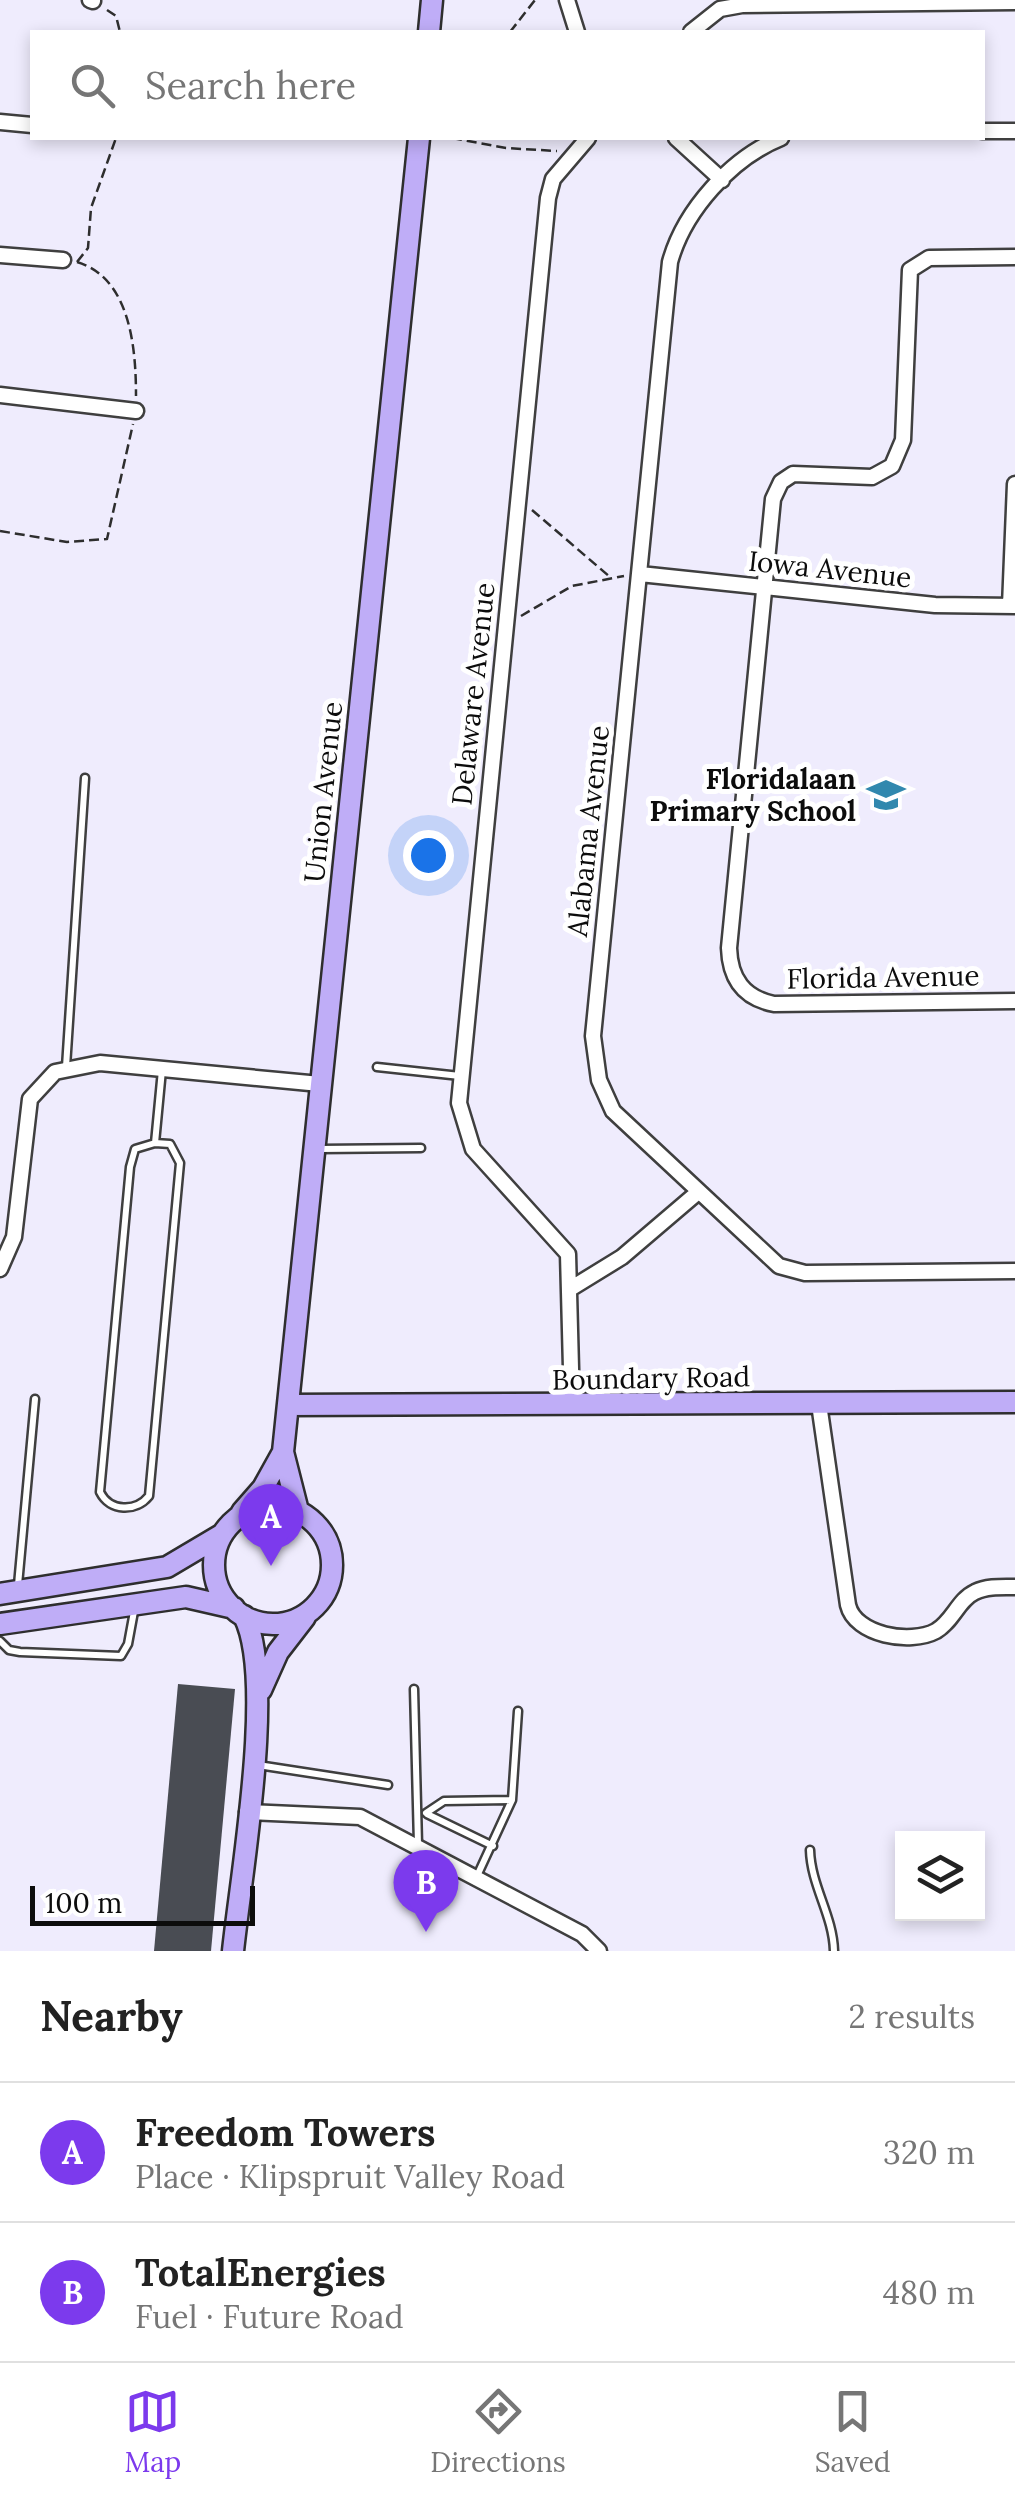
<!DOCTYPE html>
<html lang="en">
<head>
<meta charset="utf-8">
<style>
	:root { --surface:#fff; --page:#f2f2f2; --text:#222; --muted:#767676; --line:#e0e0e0; --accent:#7c3aed }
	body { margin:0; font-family:Lora,serif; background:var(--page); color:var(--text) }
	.controls { position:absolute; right:30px; bottom:30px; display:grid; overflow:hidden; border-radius:0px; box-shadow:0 5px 15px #0003 }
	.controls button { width:90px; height:90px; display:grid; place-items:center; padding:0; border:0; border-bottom:2px solid var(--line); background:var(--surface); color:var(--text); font:50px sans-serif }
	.scale { position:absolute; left:30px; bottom:25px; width:225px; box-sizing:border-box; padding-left:10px; border:5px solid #0c0c0c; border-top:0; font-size:28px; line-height:35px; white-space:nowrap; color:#0c0c0c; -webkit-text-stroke:8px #fff; paint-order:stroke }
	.you { position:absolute; left:428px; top:855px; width:35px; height:35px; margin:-25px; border:8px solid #fff; border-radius:50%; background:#1a73e8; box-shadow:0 0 0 15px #1a73e833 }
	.badge { display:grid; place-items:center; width:65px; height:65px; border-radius:50%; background:var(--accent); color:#fff; font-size:32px; font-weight:700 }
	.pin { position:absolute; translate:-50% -82px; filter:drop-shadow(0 2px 5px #0008) }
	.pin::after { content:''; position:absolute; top:52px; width:35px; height:30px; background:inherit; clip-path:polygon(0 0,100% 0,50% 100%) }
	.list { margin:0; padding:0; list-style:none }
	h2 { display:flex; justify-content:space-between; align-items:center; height:130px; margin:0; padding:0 40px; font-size:42px }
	h2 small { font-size:32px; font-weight:400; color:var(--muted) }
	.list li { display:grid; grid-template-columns:65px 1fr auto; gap:30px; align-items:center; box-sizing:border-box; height:140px; padding:0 40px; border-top:2px solid var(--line) }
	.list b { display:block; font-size:38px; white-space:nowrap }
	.list p { margin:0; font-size:32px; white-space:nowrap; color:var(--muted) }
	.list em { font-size:32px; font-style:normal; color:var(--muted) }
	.icon { flex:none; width:55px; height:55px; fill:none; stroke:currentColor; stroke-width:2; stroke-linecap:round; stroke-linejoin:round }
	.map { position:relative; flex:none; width:1015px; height:1951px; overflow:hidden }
	.search { position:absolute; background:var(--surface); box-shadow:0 5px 15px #0003; left:30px; right:30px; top:30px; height:110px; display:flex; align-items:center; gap:25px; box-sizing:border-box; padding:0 35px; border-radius:0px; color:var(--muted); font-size:38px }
	.sheet { height:410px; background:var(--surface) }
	nav { display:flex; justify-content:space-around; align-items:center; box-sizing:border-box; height:140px; border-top:2px solid var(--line); background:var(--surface); font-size:28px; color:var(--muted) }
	nav a { display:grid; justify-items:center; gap:5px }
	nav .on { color:var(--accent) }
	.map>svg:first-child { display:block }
	.building { fill:#494c53 }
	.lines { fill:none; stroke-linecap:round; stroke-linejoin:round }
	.lane-casing { stroke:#3f3f3f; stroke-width:11 }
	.street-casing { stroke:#3f3f3f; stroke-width:19 }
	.secondary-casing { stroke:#2e2e2e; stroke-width:25 }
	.path { stroke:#2e2e2e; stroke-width:2.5; stroke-dasharray:10 5; stroke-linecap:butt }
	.lane { stroke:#fff; stroke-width:6 }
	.street { stroke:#fff; stroke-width:14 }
	.secondary { stroke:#bfadf7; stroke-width:20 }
	.labels { text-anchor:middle; stroke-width:10; stroke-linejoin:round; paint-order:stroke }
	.street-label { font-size:28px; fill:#0c0c0c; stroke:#fff }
	.poi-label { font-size:28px; font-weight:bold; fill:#0c0c0c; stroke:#fff; text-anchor:end }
</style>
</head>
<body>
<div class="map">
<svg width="1015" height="1951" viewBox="0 0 1015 1951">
	<rect width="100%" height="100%" fill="#efecfd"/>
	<path class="building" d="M178 1684 235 1689 211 1951H154Z"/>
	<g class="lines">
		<g class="lane-casing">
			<path id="lane" d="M66 1067 85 778
				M377 1067 460 1076
				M155 1143 135 1149 130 1167 100 1492C110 1512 136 1512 149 1496L180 1163 170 1144 155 1143 162 1070
				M320 1149 421 1148
				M18 1585 35 1399
				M0 1641 9 1650 20 1652 121 1656 128 1644 135 1606
				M414 1689 418 1844
				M258 1765 388 1785
				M426 1813 444 1801 512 1800
				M427 1814 493 1846
				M810 1850C811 1886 833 1915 834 1951
				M477 1876 512 1800 518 1711"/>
		</g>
		<g class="street-casing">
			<path id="street" d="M90 0 93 1
				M567 0 577 32
				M691 32 720 9 742 5 1015 2
				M0 122 32 125
				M982 131H1015
				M676 138 722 180
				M781 138C731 158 684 211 670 262L593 1036 599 1080 613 1111 779 1266 805 1273 1015 1271
				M0 255 63 260
				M1015 257 929 258 910 270 903 440 892 466 872 477 793 474 781 482 773 499 729 948C730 979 744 998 774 1004L1015 1001
				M0 395 136 411
				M640 574 935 605 1015 606
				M1010 606 1015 484
				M0 1269 14 1237 30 1099 55 1072 100 1063 320 1084
				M570 1289 622 1257 697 1193
				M819 1404 848 1605C855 1635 910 1645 936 1631 953 1621 958 1600 975 1592 987 1586 1002 1587 1015 1587
				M572 1406 568 1254 473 1149 459 1103 548 198 553 179 588 138
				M247 1812 360 1817 582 1934 599 1951"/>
		</g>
		<g class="secondary-casing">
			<path id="secondary" d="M429 32 432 0
				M288 1405 1015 1402
				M214 1565a59 59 0 1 1 118 0a59 59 0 1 1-118 0Z
				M298 1511 283 1452 419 138
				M242 1512 263 1488 283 1452
				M0 1594 167 1567 221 1535
				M0 1624 186 1597 234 1608
				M261 1690 278 1652 305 1617
				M233 1951C241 1874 276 1679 244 1616"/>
		</g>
		<path class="path" d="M107 10 116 16 120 32
			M510 32 535 0
			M452 138 506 148 557 151
			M77 262C131 278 136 350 136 396
			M77 262 88 248 91 208 116 138
			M532 510 610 577
			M0 531 67 542 107 539 133 424
			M521 616 572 586 624 576"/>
		<use href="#lane" class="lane"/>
		<use href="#street" class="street"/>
		<use href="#secondary" class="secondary"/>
	</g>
	<defs>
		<g id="school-bare" transform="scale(3)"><path d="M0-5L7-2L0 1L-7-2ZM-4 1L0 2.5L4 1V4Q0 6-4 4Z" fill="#3188ae" stroke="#fff" stroke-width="2.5" paint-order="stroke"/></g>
	</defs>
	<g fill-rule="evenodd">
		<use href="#school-bare" x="886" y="795"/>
	</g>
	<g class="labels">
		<g class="street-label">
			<text transform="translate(830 569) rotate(6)" y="10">Iowa Avenue</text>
			<text transform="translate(473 694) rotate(-84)" y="10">Delaware Avenue</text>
			<text transform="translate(323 792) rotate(-84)" y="10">Union Avenue</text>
			<text transform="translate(588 831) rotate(-84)" y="10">Alabama Avenue</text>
			<text transform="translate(883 977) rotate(-1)" y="10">Florida Avenue</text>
			<text transform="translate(651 1378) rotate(-1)" y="10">Boundary Road</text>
		</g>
		<g class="poi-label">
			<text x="856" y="789">Floridalaan<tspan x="856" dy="32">Primary School</tspan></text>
		</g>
	</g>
</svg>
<div class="controls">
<button><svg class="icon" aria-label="layers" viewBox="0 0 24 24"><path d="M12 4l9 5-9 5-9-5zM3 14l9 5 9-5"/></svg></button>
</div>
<div class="scale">100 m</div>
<div class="you"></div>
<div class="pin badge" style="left:271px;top:1566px">A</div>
<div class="pin badge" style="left:426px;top:1932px">B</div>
<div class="search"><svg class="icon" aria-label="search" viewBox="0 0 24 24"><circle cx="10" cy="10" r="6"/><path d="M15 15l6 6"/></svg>Search here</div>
</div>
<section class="sheet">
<h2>Nearby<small>2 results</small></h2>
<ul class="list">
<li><span class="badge">A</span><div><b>Freedom Towers</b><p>Place · Klipspruit Valley Road</p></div><em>320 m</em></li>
<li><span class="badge">B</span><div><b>TotalEnergies</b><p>Fuel · Future Road</p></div><em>480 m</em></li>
</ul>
</section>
<nav>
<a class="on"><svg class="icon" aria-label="map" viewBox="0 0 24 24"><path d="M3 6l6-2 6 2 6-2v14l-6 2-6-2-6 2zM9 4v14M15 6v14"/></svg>Map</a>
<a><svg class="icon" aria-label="directions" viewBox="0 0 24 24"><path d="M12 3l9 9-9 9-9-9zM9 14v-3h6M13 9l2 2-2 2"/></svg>Directions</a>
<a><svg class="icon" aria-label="saved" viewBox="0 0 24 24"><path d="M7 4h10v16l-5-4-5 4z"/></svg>Saved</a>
</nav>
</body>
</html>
